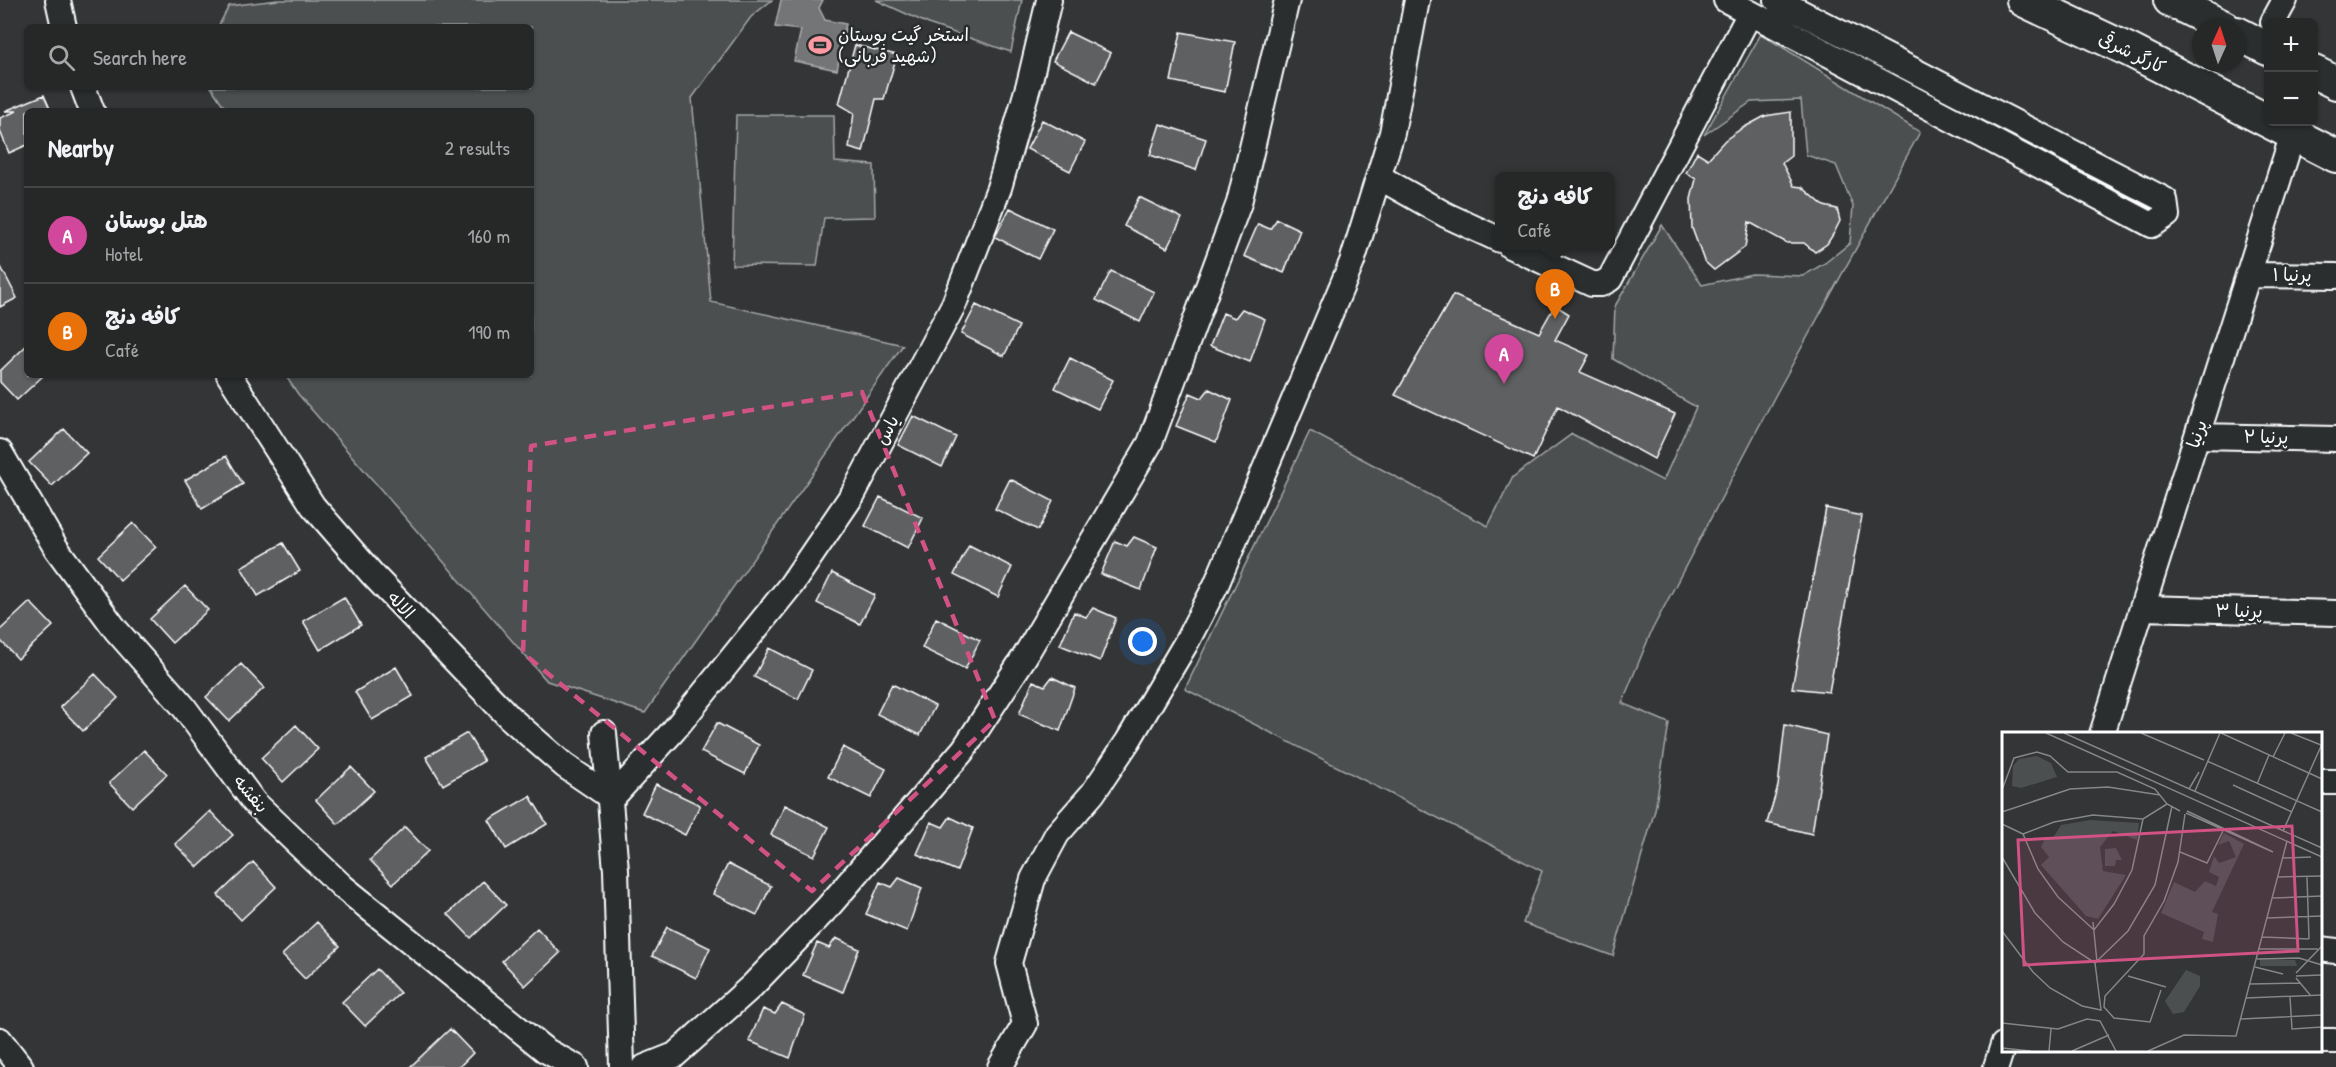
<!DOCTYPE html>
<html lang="en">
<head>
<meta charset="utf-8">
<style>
	:root { --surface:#262828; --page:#2e3030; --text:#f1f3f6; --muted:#a4a6a8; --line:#424445; --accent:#ff9aa2 }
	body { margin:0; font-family:"Patrick Hand","Playpen Sans Arabic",sans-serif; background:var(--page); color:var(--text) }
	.controls { position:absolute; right:18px; top:18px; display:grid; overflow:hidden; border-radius:9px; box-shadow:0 2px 4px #0004 }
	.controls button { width:54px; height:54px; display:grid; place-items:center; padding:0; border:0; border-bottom:2px solid var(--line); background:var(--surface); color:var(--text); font:30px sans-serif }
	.compass { position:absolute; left:2192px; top:18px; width:54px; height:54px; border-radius:50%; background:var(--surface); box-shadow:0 2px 4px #0004; rotate:3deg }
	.you { position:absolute; left:1143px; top:642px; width:21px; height:21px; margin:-15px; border:4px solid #fff; border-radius:50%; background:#1a73e8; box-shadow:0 0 0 9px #1a73e833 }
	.badge { display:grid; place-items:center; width:39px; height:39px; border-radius:50%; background:var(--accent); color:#fff; font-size:20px; font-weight:700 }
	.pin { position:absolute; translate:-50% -50px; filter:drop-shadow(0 2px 3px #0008) }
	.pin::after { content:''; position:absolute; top:32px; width:21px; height:18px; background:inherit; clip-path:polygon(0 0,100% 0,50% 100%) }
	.popup { position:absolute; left:1495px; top:172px; width:120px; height:78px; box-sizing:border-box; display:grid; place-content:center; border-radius:9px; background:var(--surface); filter:drop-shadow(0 2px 4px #0005); font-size:20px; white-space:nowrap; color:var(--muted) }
	.popup b { font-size:22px; color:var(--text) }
	.popup::after { content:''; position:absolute; left:50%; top:100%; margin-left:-12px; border:12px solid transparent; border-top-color:var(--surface) }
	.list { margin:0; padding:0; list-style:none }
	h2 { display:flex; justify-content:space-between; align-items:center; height:78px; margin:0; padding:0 24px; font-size:26px }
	h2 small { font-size:20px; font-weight:400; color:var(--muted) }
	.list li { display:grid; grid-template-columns:39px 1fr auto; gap:18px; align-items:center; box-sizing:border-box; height:96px; padding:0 24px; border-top:2px solid var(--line) }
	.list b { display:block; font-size:22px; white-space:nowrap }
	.list p { margin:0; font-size:20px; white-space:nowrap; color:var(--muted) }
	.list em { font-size:20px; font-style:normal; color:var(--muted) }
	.icon { flex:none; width:33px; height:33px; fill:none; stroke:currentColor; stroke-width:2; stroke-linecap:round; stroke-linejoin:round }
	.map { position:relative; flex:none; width:2336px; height:1067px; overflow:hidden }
	.search { position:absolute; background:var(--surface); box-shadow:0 2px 4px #0004; left:24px; top:24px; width:510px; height:66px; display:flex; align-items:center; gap:15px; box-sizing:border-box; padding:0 21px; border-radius:9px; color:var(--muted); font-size:22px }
	.panel { position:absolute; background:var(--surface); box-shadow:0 2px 4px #0004; left:24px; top:108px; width:510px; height:270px; border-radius:9px }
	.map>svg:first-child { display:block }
	.green { fill:#4c4f50; stroke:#a6a7a8; stroke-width:1.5 }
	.water { fill:#737576; stroke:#abacad; stroke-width:1.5 }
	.building { fill:#5f6162; stroke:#fff; stroke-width:1.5 }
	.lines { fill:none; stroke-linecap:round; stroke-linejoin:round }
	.minor-casing { stroke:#fff; stroke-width:28 }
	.major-casing { stroke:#fff; stroke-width:36 }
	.minor { stroke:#2a2d2e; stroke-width:24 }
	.major { stroke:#2a2d2e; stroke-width:32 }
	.marked { fill:none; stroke:#d15284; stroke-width:4.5; stroke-dasharray:12 8; stroke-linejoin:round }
	.labels { text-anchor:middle; stroke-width:5; stroke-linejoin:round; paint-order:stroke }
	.poi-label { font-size:18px; fill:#fff; stroke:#2a2d2e; text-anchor:start }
	.street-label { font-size:18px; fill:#fff; stroke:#2a2d2e }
	.inset-road { fill:none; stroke:#858686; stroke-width:1.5 }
	.view { fill:#d15284; fill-opacity:0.15; stroke:#d15284; stroke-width:3 }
	.inset-edge { fill:none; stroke:#fff; stroke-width:3 }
</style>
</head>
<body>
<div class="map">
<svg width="2336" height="1067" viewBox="0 0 2336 1067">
	<rect width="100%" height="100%" fill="#333536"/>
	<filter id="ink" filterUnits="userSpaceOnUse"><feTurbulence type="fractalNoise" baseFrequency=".0167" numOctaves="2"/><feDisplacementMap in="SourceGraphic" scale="12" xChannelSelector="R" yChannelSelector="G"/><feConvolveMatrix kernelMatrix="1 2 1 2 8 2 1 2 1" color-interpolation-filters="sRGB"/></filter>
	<g filter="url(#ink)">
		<path class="green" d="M278 0H772L751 17 692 98 711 302 903 345 645 713 547 681 298 394 285 375H531V111H227L211 87H531V27H218L229 6Z
			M876 0H1022L1011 52 931 25Z
			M1761 34 1920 132 1775 396 1652 630 1622 703 1669 723 1655 810 1613 956 1523 923 1542 871 1185 689 1310 431 1488 526 1513 477 1572 434 1663 481 1696 407 1613 359 1615 306 1662 225 1702 285 1752 274 1803 276 1825 263 1850 243 1853 206 1836 165 1806 155 1801 100 1751 102 1704 135Z
			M736 115H834L835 162 874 165 875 217 824 218 817 266 732 265Z"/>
		<path class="water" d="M781 0H823L819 8 825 20 846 24 837 70 794 61 801 30 775 27Z"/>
		<path class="building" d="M1068 32 1111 53 1096 83 1053 61Z
			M1181 32 1235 42 1225 92 1171 81Z
			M855 45 897 55 884 99H876L863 152 849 148 854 113 839 104Z
			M44 95 51 111H27V145L9 153 0 131V118L17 111H5Z
			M1791 112V156L1782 163 1794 186 1802 187 1824 206 1837 209 1840 221 1834 233 1827 244 1815 252 1804 243H1787L1749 222 1745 247 1714 270 1704 261 1692 228 1691 199 1696 179 1686 173 1697 152 1708 159 1725 140 1741 129 1765 116Z
			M1042 120 1085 142 1070 171 1027 149Z
			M1160 124 1206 139 1196 170 1150 155Z
			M1139 197 1182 218 1167 248 1124 226Z
			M1010 208 1053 229 1038 259 995 237Z
			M1277 219 1300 230 1284 273 1244 256 1258 224 1270 229Z
			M0 265 17 298 0 307Z
			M1111 271 1154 292 1140 322 1096 300Z
			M1453 295 1539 333 1555 305 1569 314 1555 340 1589 355 1580 372 1675 414 1654 459 1558 406 1533 459 1395 395Z
			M976 305 1019 326 1004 356 961 334Z
			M1242 309 1265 319 1250 362 1210 346 1223 313 1235 318Z
			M27 345V375H44L17 400 0 382V371Z
			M1070 358 1113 380 1098 409 1055 388Z
			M1209 389 1232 400 1216 442 1176 426 1190 393 1202 398Z
			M913 416 956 437 942 467 898 445Z
			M64 429 87 453 52 486 29 462Z
			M226 456 243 484 202 509 185 480Z
			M1010 479 1053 501 1038 530 995 509Z
			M880 497 923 518 908 548 865 526Z
			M1826 508 1862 516 1829 692 1792 688Z
			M133 523 156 547 120 580 98 556Z
			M1134 537 1157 547 1141 590 1101 574 1115 541 1127 546Z
			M283 543 300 571 258 596 241 567Z
			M969 545 1012 567 998 597 954 575Z
			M832 573 875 595 860 624 817 603Z
			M185 586 208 610 172 643 150 619Z
			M344 597 361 625 320 650 303 621Z
			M30 602 53 626 18 659 0 640V630Z
			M1093 608 1116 618 1100 661 1060 645 1074 612 1086 617Z
			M936 618 980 640 965 669 922 648Z
			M769 648 812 670 798 699 754 677Z
			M241 664 264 688 229 721 206 697Z
			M396 667 413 696 372 720 355 692Z
			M95 674 118 698 83 731 60 707Z
			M1052 677 1075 688 1060 731 1019 714 1033 681 1045 686Z
			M892 684 935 706 920 735 877 714Z
			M717 723 759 745 745 774 701 752Z
			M296 725 318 749 283 782 261 758Z
			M1785 725 1827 735 1812 834 1767 823 1778 786Z
			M467 733 484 761 443 785 426 757Z
			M843 747 886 769 871 798 828 777Z
			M144 750 167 774 132 807 109 783Z
			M351 767 374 791 338 824 316 800Z
			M656 784 700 805 685 835 642 813Z
			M530 796 547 824 506 849 489 820Z
			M785 805 829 827 814 856 771 835Z
			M210 811 233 835 198 867 175 844Z
			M950 817 973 828 957 871 917 854 931 822 943 827Z
			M405 827 428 851 393 884 370 860Z
			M253 862 276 887 241 920 218 895Z
			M728 864 771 886 757 915 713 894Z
			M899 878 922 888 907 931 866 914 880 882 892 887Z
			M483 881 506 905 471 938 448 914Z
			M317 922 340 946 305 979 282 955Z
			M667 927 710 948 696 978 652 956Z
			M537 928 560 953 525 986 502 961Z
			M836 938 859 949 843 992 803 975 817 943 829 948Z
			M377 969 400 993 365 1026 342 1002Z
			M782 1004 805 1015 790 1058 749 1041 763 1009 775 1014Z
			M450 1029 473 1053 459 1067H410Z"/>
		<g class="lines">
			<g class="minor-casing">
				<path id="minor" d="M58 0 64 27
					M1726 0 2152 225 2167 215 2165 200 1777 0
					M2273 22 2285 0
					M83 87 92 111
					M1379 177 1446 215 1500 240
					M1510 246 1592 284H1601L1610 279 1750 13
					M2248 275 2336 276
					M229 375 313 506 372 574 510 718 565 766 612 798 674 730 791 585 853 494 954 304 999 188 1030 80 1049 0
					M2197 436 2336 439
					M0 452 56 548 116 630 183 706 254 802 343 887 545 1050 576 1067
					M2142 608 2336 613
					M604 733 616 870 622 1067
					M2102 734 2293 134
					M2320 782H2336
					M2320 949 2336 951
					M0 1040 21 1067
					M2320 1041H2336
					M645 1067 675 1055 752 986 828 907 964 749 1025 656 1150 443 1239 203 1287 0
					M1000 1067 1025 1024 1009 963 1033 879 1057 834 1093 793 1128 741 1186 643 1216 585 1352 262 1392 133 1417 0
					M1996 1067 2003 1045"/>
			</g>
			<g class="major-casing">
				<path id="major" d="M2023 0 2131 51 2336 156
					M2170 0 2224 27
					M2237 33 2268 49
					M2314 72 2336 83"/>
			</g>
			<use href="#minor" class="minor"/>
			<use href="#major" class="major"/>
		</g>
	</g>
	<path class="marked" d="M862 392 995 720 812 891 523 653 531 446Z"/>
	<defs>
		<g id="stadium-bare" transform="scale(1.8)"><path d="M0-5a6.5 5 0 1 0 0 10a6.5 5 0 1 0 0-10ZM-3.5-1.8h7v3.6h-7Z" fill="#ff9aa2" stroke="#2a2d2e" stroke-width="2.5" paint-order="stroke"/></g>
	</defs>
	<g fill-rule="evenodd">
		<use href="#stadium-bare" x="820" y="45"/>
	</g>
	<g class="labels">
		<g class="poi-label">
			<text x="838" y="41">استخر گیت بوستان<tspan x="838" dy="21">(شهید قربانی)</tspan></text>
		</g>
		<g class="street-label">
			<text transform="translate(2132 53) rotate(26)" y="6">کارگر شرقی</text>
			<text transform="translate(2292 275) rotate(1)" y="6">پرنیا ۱</text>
			<text transform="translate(887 430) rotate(-62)" y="6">یاس</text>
			<text transform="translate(2197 434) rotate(-72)" y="6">پرنیا</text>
			<text transform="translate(2266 437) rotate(1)" y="6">پرنیا ۲</text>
			<text transform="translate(401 605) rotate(47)" y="6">الاله</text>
			<text transform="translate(2239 611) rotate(1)" y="6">پرنیا ۳</text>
			<text transform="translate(251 794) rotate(50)" y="6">بنفشه</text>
		</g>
	</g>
	<g transform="translate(2002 732)">
		<rect width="320" height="320" fill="#333536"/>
		<path d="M35 24 49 31 55 45 19 56 10 54 11 34 17 27ZM88 88 137 91 135 108 111 99 98 115 101 139 124 143 96 187 84 184 39 133 47 125 39 115 43 107 51 106 59 93ZM222 101 242 112 210 180 216 182 211 210 200 207 202 200 159 181 172 150 193 160 203 149 214 154 217 145 207 140 212 124 217 131 234 125 227 109 216 113ZM114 116 120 128H114L113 134H103V117ZM258 227 293 228 295 234H258ZM184 238 198 244V254L182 280 171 282 163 269Z" fill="#4c4f50"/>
		<path class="inset-road" d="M44 1 320 125M62 1 320 116M139 1 202 28M219 1 320 47M289 1 319 13M271 25 283 1M205 29 320 80M255 52 267 23M231 53 290 80M187 57 197 40M0 58 12 26 35 20 48 24 66 40H115L153 57 165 72 178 79M193 59 218 1M0 80 68 57 106 55 158 63M184 81 271 120 185 79M0 92 21 102M281 99 320 12M21 102 36 137 56 165 92 198 112 172 130 138 141 87M21 102 52 90 91 83 141 87 165 72M178 120 205 131 221 99M0 125 33 181 61 210 93 231M281 126 309 125M276 145 320 144M305 145 307 207M271 166 320 164M265 186 320 184M91 190 95 230M0 199 31 240 48 256 80 274 99 278 93 231M260 205 307 207M257 217H316M255 227 297 226 320 233M93 231 126 199 153 153 170 74M253 235 281 242M294 241 320 214M126 244 164 255M294 244 320 243M294 246 309 264M248 252 298 251M159 258 148 290 112 286 102 275 103 264 142 222V204L162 169 176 130 183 82M288 265 290 297 320 295M244 266 320 263M239 287 320 283M0 291 56 297 85 287 98 289 114 319M0 316 29 319M47 319 49 297M70 319 107 303M146 319 182 303 234 304 285 109"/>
		<path class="view" d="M290 94 296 219 22 233 16 108Z"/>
		<rect width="320" height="320" class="inset-edge"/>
	</g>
</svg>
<div class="controls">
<button>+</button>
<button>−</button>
</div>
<svg class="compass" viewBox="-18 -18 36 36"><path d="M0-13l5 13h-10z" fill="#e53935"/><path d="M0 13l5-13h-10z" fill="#a4a6a8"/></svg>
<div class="you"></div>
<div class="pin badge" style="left:1504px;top:384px;background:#d1479c">A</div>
<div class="pin badge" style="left:1555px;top:319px;background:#e8710a">B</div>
<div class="popup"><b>کافه دنج</b>Café</div>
<div class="search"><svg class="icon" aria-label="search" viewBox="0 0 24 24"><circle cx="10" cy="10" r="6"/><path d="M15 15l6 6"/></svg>Search here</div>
<section class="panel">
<h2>Nearby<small>2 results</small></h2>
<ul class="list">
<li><span class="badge" style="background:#d1479c">A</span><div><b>هتل بوستان</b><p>Hotel</p></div><em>160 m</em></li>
<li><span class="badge" style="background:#e8710a">B</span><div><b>کافه دنج</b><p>Café</p></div><em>190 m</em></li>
</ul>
</section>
</div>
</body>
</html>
